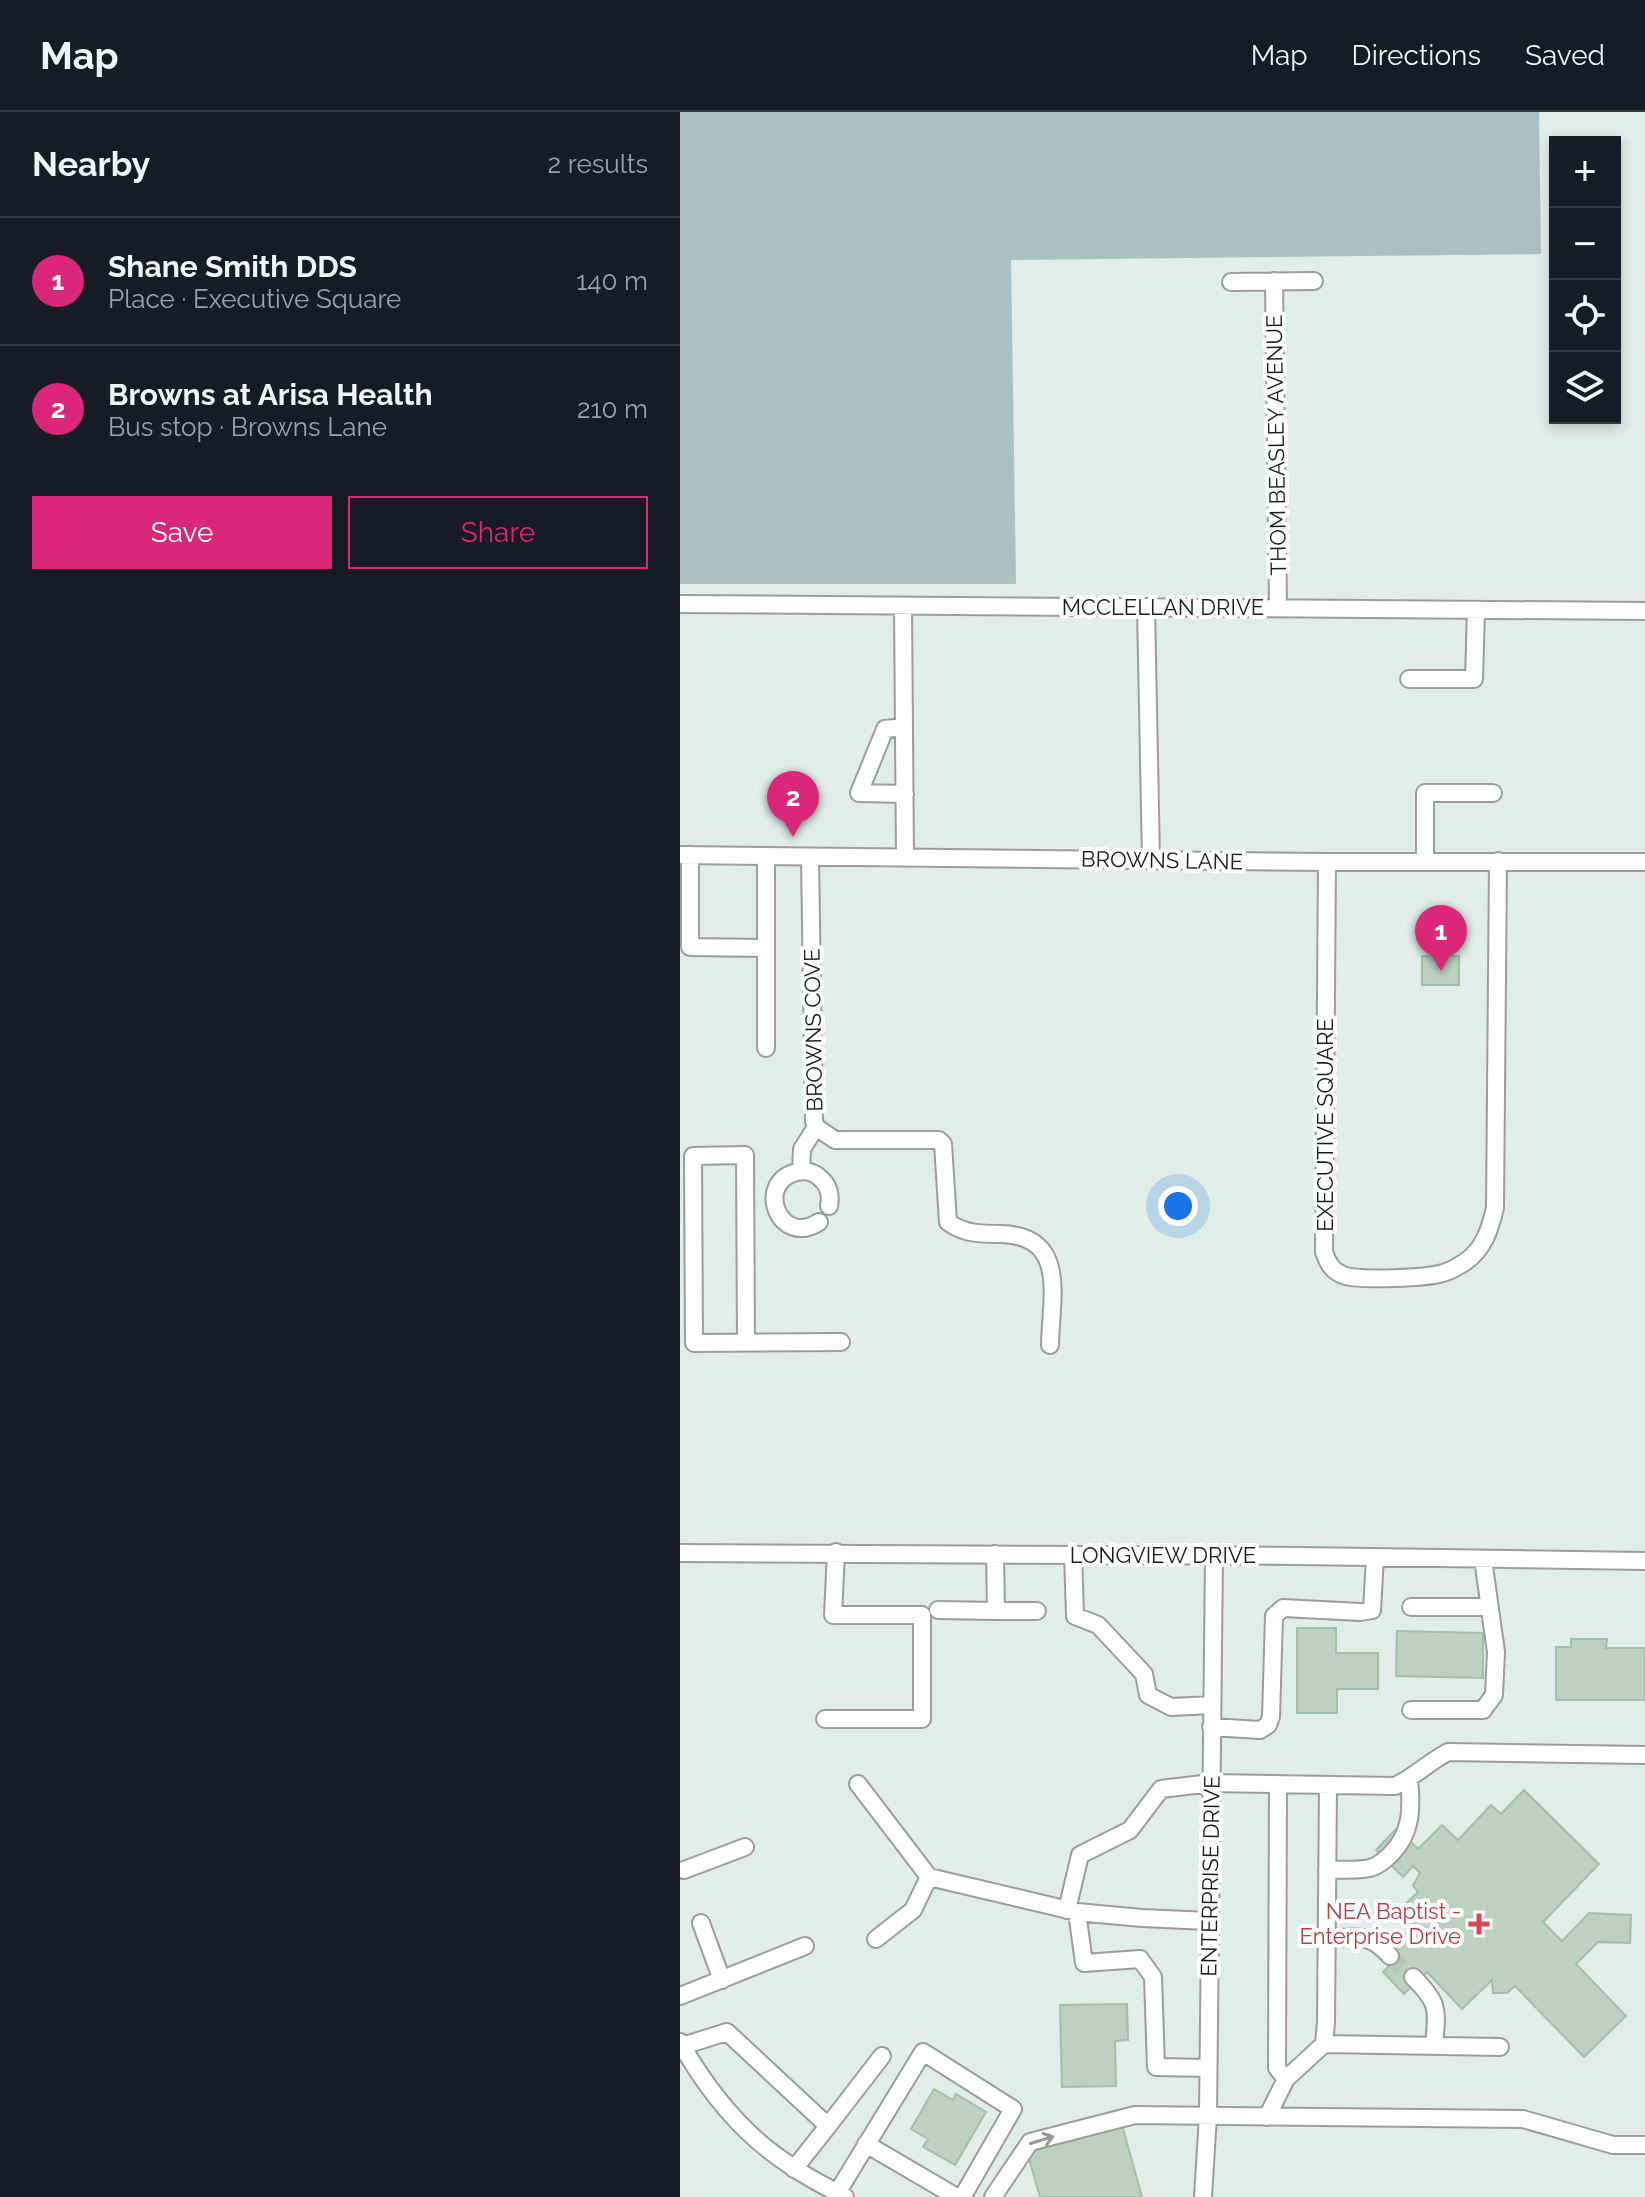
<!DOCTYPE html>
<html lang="en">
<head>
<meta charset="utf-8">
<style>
	:root { --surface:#171b24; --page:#242831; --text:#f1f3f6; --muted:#9ea1a6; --line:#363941; --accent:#db2777 }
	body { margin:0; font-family:Raleway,sans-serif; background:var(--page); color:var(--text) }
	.controls { position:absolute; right:24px; top:24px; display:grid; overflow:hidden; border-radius:0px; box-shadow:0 4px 12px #0003 }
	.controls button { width:72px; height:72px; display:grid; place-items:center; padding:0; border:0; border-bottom:2px solid var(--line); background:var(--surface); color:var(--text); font:40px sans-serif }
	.you { position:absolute; left:498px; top:1094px; width:28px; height:28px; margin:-20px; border:6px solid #fff; border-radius:50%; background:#1a73e8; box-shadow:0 0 0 12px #1a73e833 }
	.badge { display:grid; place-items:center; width:52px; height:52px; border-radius:50%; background:var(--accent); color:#fff; font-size:26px; font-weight:700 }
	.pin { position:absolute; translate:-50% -66px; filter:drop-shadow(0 2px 4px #0008) }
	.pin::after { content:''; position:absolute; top:42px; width:28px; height:24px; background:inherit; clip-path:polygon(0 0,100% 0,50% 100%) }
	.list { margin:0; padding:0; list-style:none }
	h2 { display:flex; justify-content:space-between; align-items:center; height:104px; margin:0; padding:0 32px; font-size:34px }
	h2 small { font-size:26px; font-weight:400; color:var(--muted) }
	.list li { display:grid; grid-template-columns:52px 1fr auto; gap:24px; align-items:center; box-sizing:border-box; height:128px; padding:0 32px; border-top:2px solid var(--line) }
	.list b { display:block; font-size:30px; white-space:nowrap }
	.list p { margin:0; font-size:26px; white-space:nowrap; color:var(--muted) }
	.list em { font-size:26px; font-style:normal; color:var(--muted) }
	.actions { display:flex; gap:16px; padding:24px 32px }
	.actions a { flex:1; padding:18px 0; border:2px solid var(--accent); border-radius:0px; text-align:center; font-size:28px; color:var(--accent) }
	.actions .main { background:var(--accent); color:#fff }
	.icon { flex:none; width:44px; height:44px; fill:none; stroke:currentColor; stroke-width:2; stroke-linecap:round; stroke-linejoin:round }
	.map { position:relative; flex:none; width:965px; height:2085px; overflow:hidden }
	header { display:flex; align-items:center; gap:48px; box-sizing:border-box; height:112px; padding:0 40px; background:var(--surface); border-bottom:2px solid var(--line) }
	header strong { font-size:38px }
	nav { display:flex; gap:44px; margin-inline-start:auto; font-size:28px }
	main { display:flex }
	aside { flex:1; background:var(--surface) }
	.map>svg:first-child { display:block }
	.construction { fill:#acc1bf }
	.building { fill:#becfc4; stroke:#a3beac; stroke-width:2 }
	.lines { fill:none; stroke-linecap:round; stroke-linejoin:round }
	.minor-tunnel { stroke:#b9c3bf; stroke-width:16; stroke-dasharray:16 8; stroke-linecap:butt }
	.minor-casing { stroke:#9c9c9c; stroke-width:20 }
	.minor { stroke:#fff; stroke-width:16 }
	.oneway { stroke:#989898 }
	.health-dot { fill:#e0444e; stroke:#fff; stroke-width:3 }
	.labels { text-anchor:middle; stroke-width:8; stroke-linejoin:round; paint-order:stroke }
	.street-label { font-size:22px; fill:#1b1b1b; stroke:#fff }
	.health-label { font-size:22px; fill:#be3a42; stroke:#fff; text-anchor:end }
</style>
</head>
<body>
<header>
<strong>Map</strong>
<nav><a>Map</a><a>Directions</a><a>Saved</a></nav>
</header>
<main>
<aside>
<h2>Nearby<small>2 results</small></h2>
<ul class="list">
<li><span class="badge">1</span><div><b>Shane Smith DDS</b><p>Place · Executive Square</p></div><em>140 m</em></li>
<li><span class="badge">2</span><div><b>Browns at Arisa Health</b><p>Bus stop · Browns Lane</p></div><em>210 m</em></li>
</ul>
<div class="actions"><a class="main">Save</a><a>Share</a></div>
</aside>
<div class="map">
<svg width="965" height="2085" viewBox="0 0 965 2085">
	<rect width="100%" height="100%" fill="#e0ede8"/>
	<path class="construction" d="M0 0H859L861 142 331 148 336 472H0Z"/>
	<path class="building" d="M761 838H772V844H779V873H742V844H760Z
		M617 1516H656V1541H698V1577H657V1601H617Z
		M717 1519 803 1521V1566L716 1564Z
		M891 1527H927L926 1536H965V1588H876V1535H891Z
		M844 1678 919 1752 863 1810 882 1829 909 1801 951 1803 950 1831 918 1830 896 1852 946 1904 904 1945 835 1874 827 1881H813L812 1868 782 1897 747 1860 724 1882 703 1860 720 1843 712 1835 734 1814 719 1798 738 1780 733 1774 740 1761 733 1754 723 1765 696 1738 717 1716 738 1737 762 1713 778 1728 811 1693 821 1702Z
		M447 1892 448 1928 435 1929 436 1974 382 1975 380 1893Z
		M254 1977 273 1988 276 1982 306 2000 275 2053 243 2035 248 2027 231 2017Z
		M442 2013 462 2085H360L347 2040Z"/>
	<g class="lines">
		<path class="minor-tunnel" d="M710 1844 733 1865"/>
		<g class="minor-casing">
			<path id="minor" d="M594 169 598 496
				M551 170 634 169
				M0 492 965 499
				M223 494 225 746
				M466 495 471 748
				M729 567H794L796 498
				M224 615 205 617 179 681 225 682
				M0 743 647 750H965
				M10 743V835L86 836
				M86 744V936
				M130 745 134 1009 136 1015 155 1028H259L263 1032 268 1110C284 1122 301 1122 321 1122 388 1124 371 1184 370 1233
				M745 749V681H813
				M647 750 644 1140C648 1151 652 1159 663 1163 678 1169 748 1166 763 1161 770 1159 779 1154 785 1150 804 1137 810 1117 815 1096L818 749
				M121 1059 122 1037 136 1015
				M139 1110C99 1136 74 1070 117 1060 125 1058 134 1060 140 1066 149 1073 151 1084 149 1094
				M66 1230 65 1043 13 1044 14 1231 161 1230
				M0 1441 619 1444 965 1449
				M393 1442 395 1504 418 1513 464 1562 468 1583 491 1595 532 1593
				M731 1495H809
				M258 1498 316 1499 315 1442
				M316 1499H357
				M731 1598H803L814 1583 816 1540 803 1447
				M145 1607H242V1503H153L156 1440
				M531 1615 580 1618 588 1613 591 1605 594 1504 603 1496 680 1500 692 1498 695 1445
				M178 1672 249 1765 397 1800 462 1806 529 1809
				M598 1672 597 1956 606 1967
				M4 1758 65 1735
				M647 1758C660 1757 677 1759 690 1756 698 1754 705 1748 711 1742 732 1721 732 1696 729 1667
				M387 1798 400 1743 450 1718 481 1677 531 1671 715 1674C734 1665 749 1650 768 1640L965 1643
				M397 1800 404 1851 460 1847 473 1865 476 1955 528 1956
				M21 1811 42 1868
				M196 1827 233 1798 249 1765
				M646 1827C676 1825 689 1820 710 1844
				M733 1865C760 1892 757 1897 754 1934
				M0 1884 125 1834
				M0 1930C27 1978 64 2024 111 2054 128 2066 147 2075 165 2085
				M644 1932 820 1935
				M2 1934 47 1920 148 2014 202 1944
				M587 2005 606 1967 644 1932 646 1910 648 1674
				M186 2032 273 2083
				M114 2057 148 2014
				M157 2081 243 1940 333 1997 284 2082 271 2085
				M313 2085 350 2030 455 2003 843 2007 933 2033H965
				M523 2085 528 2004 534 1444"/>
		</g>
		<use href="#minor" class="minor"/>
	</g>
	<defs><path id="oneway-shaft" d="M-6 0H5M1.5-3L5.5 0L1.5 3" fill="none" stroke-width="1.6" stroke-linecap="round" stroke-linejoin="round" transform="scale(2)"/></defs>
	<use class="oneway" href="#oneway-shaft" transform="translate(362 2028) rotate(-17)"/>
	<path class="health-dot" d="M795 1800h8v8h8v8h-8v8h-8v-8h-8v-8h8z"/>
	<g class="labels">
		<g class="street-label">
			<text transform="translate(596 333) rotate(-91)" y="8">THOM BEASLEY AVENUE</text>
			<text x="483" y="503">MCCLELLAN DRIVE</text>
			<text transform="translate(482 748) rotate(1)" y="8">BROWNS LANE</text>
			<text transform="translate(133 918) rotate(-91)" y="8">BROWNS COVE</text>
			<text transform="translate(645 1013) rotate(-90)" y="8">EXECUTIVE SQUARE</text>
			<text x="483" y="1451">LONGVIEW DRIVE</text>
			<text transform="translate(530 1764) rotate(-89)" y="8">ENTERPRISE DRIVE</text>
		</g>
		<g class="health-label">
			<text x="781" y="1807">NEA Baptist -<tspan x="781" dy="25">Enterprise Drive</tspan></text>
		</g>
	</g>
</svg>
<div class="controls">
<button>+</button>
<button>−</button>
<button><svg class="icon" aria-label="locate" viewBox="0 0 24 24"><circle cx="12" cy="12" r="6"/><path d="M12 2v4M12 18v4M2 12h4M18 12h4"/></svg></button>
<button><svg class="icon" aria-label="layers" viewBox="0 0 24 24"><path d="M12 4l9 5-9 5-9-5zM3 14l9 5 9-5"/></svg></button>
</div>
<div class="you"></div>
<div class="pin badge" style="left:761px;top:859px">1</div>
<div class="pin badge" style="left:113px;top:725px">2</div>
</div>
</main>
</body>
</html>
